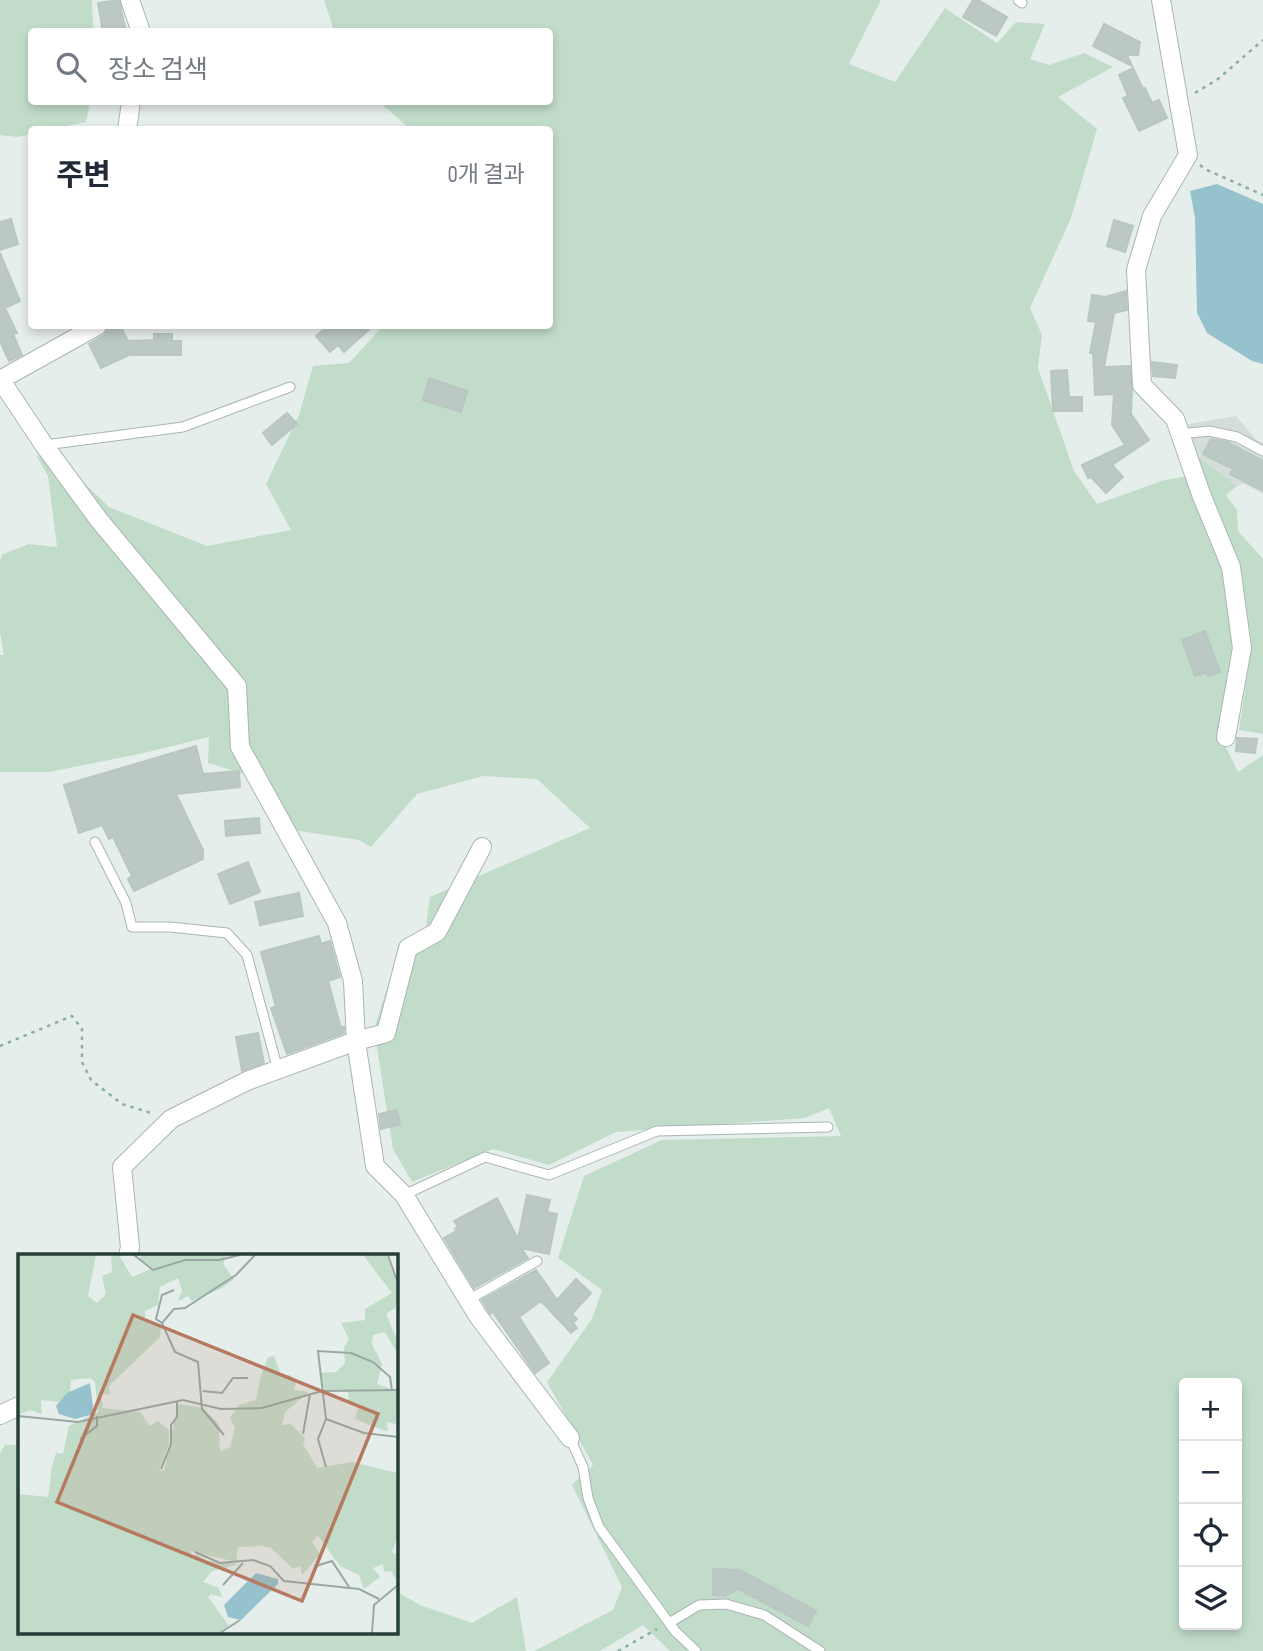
<!DOCTYPE html>
<html lang="ko">
<head>
<meta charset="utf-8">
<style>
	:root { --surface:#fff; --page:#f6f6f7; --text:#1f2937; --muted:#747a83; --line:#e0e1e3 }
	body { margin:0; font-family:"Sofia Sans Condensed","Noto Sans KR",sans-serif; background:var(--page); color:var(--text) }
	.controls { position:absolute; right:21px; bottom:21px; display:grid; overflow:hidden; border-radius:7px; box-shadow:0 4px 10px #0003 }
	.controls button { width:63px; height:63px; display:grid; place-items:center; padding:0; border:0; border-bottom:2px solid var(--line); background:var(--surface); color:var(--text); font:35px sans-serif }
	.list { margin:0; padding:0; list-style:none }
	h2 { display:flex; justify-content:space-between; align-items:center; height:91px; margin:0; padding:0 28px; font-size:30px }
	h2 small { font-size:23px; font-weight:400; color:var(--muted) }
	.icon { flex:none; width:38px; height:38px; fill:none; stroke:currentColor; stroke-width:2; stroke-linecap:round; stroke-linejoin:round }
	.map { position:relative; flex:none; width:1263px; height:1651px; overflow:hidden }
	.search { position:absolute; background:var(--surface); box-shadow:0 4px 10px #0003; left:28px; top:28px; width:525px; height:77px; display:flex; align-items:center; gap:18px; box-sizing:border-box; padding:0 24px; border-radius:7px; color:var(--muted); font-size:26px }
	.panel { position:absolute; background:var(--surface); box-shadow:0 4px 10px #0003; left:28px; top:126px; width:525px; height:203px; border-radius:7px }
	.map>svg:first-child { display:block }
	.built { fill:#d5ddda }
	.green { fill:#c2dcca; fill-rule:evenodd }
	.water { fill:#95c2cc }
	.building { fill:#bcc8c4; stroke:#b9c7c1; stroke-width:2 }
	.lines { fill:none; stroke-linecap:round; stroke-linejoin:round }
	.service-casing { stroke:#a9b6b2; stroke-width:11 }
	.minor-casing { stroke:#a9b6b2; stroke-width:20 }
	.path { stroke:#8aaea3; stroke-width:2.5; stroke-dasharray:3.5 5; stroke-linecap:butt }
	.service { stroke:#fff; stroke-width:9 }
	.minor { stroke:#fff; stroke-width:18 }
	.inset-road { fill:none; stroke:#9aa8a3; stroke-width:2 }
	.view { fill:#b57a60; fill-opacity:0.15; stroke:#b57a60; stroke-width:3.5 }
	.inset-edge { fill:none; stroke:#273e38; stroke-width:3.5 }
</style>
</head>
<body>
<div class="map">
<svg width="1263" height="1651" viewBox="0 0 1263 1651">
	<rect width="100%" height="100%" fill="#e6eeeb"/>
	<path class="built" d="M1236 416 1256 439 1263 443V494L1243 483 1237 486 1194 453 1188 424Z"/>
	<path class="green" d="M0 0H92L93 31 32 32V102H90L86 122 51 129 32 130 31 134 18 137 0 135Z
		M324 0H881L849 64 895 82 945 8 997 43 1016 22 1045 24 1030 59 1049 65 1084 53 1113 67 1058 97 1097 129 1071 218 1030 308 1042 335 1038 368 1074 471 1097 504 1165 480 1188 476 1225 570 1236 646 1220 735 1238 772 1263 755V1651H670L643 1625 600 1651H534L613 1610 622 1587 572 1485 593 1465 547 1382 592 1319 602 1290 558 1258 584 1176 662 1140 841 1136 829 1108 805 1118 616 1132 549 1165 493 1149 412 1182 393 1149 374 1029 401 944 425 933 430 897 590 828 537 779 483 776 417 794 371 847 359 840 293 830 248 775 208 763 209 737 144 753 49 772H0V655H4L0 633V560L3 554 29 544 57 547 48 476 36 455 70 469 109 507 207 546 291 530 266 484 299 415 313 366 349 363 383 326H550V130L410 129 379 102H550V32L334 31ZM1184 1383H1237V1625H1184Z
		M1194 453 1237 486 1226 495 1237 510 1238 531 1263 559V734L1239 730 1251 651 1234 557Z
		M5 1445H19V1632H396V1591L420 1605 472 1623 517 1597 526 1651H0V1454Z"/>
	<path class="water" d="M1217 184 1263 204V364L1252 361 1207 333 1197 313 1195 218 1190 191Z"/>
	<path class="building" d="M119 0 126 32H103L98 3Z
		M973 0H978L1007 17 996 36 963 17Z
		M1104 24 1140 42 1138 55H1127L1132 66 1093 46Z
		M1133 68 1143 89 1145 88 1152 103 1159 100 1167 118 1139 131 1123 98 1128 96 1119 75Z
		M11 219 18 244 0 250V222Z
		M1114 220 1133 226 1125 252 1107 246Z
		M0 253 20 301 5 308 17 333 13 334 22 355 9 361 0 341Z
		M1126 291 1127 310 1114 313 1104 367 1130 366 1132 390 1131 414 1149 440 1112 465 1123 477 1106 493 1091 477 1088 478 1082 465 1125 445 1112 425 1114 394 1095 395 1093 353H1090L1096 322 1088 321 1092 295 1105 297Z
		M108 326H120L128 341 154 340V334H172V341H181V355H129L101 368 89 344 103 336 107 331Z
		M328 326H373L344 352 338 345 330 352 316 336Z
		M1152 362 1177 365 1175 378 1153 376Z
		M1067 370 1069 397H1082V411H1053L1051 371Z
		M429 378 467 391 461 412 423 400Z
		M287 413 297 424 272 445 263 433Z
		M1211 439 1227 442 1263 461V491L1230 474 1233 469 1203 454Z
		M1205 631 1220 672 1208 676 1207 672 1195 676 1182 640Z
		M1237 738 1257 739 1255 753 1236 751Z
		M196 746 203 774 239 771 240 787 176 794 203 850V859L134 891 128 879 132 876 113 837 109 839 102 825 79 833 64 785Z
		M259 818 260 833 226 836 225 821Z
		M248 862 260 892 230 904 218 874Z
		M299 893 303 916 260 925 255 902Z
		M319 936 321 944 330 941 340 977 328 981 341 1028 344 1027V1033L287 1054 271 1008 276 1007 261 952Z
		M258 1033 264 1063 242 1071 236 1037Z
		M397 1110 400 1124 381 1129 379 1114Z
		M527 1195 550 1200 547 1212 557 1214 549 1254 521 1248 528 1258 474 1288 444 1238 457 1231 455 1229 458 1226 454 1221 497 1198 518 1239Z
		M536 1270 557 1300 576 1279 591 1293 572 1314 577 1319 573 1323 577 1328 571 1333 541 1301 519 1317 549 1363 535 1373 493 1312 490 1314 482 1300Z
		M713 1569 740 1570 816 1611 808 1626 738 1589 725 1596 713 1595Z"/>
	<g class="lines">
		<g class="service-casing">
			<path id="service" d="M1018 0 1022 3
				M1180 434 1209 431 1237 437 1263 451
				M45 445 183 427 290 387
				M95 842 126 903 132 927H170L227 933 247 955 278 1070
				M404 1195 485 1157 549 1175 657 1131 828 1127
				M468 1300 537 1261
				M570 1438 583 1467 588 1498 599 1527 675 1631 696 1651
				M669 1623 699 1605 726 1604 764 1615 820 1651"/>
		</g>
		<g class="minor-casing">
			<path id="minor" d="M130 0 141 32
				M1161 0 1188 155 1152 216 1136 270 1142 385 1175 419 1201 494 1231 567 1242 648 1226 737
				M127 130 131 102
				M0 379 44 445 99 520 237 686 240 747 337 923 353 981 356 1041 375 1166 404 1195 478 1316 570 1438
				M0 380 97 326
				M128 1256 130 1247 122 1167 171 1119 247 1081 356 1041 386 1033 408 948 437 932 482 847
				M0 1415 19 1406"/>
		</g>
		<path class="path" d="M1195 93 1218 79 1263 40
			M1200 165 1205 169 1263 195
			M0 1046 72 1016 82 1029V1062L91 1080 122 1104 151 1113
			M618 1651 657 1629"/>
		<use href="#service" class="service"/>
		<use href="#minor" class="minor"/>
	</g>
	<g transform="translate(18 1254)">
		<rect width="380" height="380" fill="#e6eeeb"/>
		<path d="M0 1H78L70 42 79 49 88 40 84 22 94 18 93 2 101 1 114 23 135 14 121 4 125 1H209L205 10 216 25 206 33 174 47 170 42 160 47 164 37 160 24 142 33 140 51 127 57V65L143 71 142 83 91 132 92 141 83 139 85 154 122 158 132 172 140 167 151 176V190L141 216 146 217 160 150 185 154 201 170 202 197 212 193 217 174 212 164 221 151 238 146 243 121 250 103 256 102 263 121H272L278 127 276 136 291 138 267 158 264 171 273 170 287 184 285 190 299 214 334 208 380 219V282L374 298 380 302V329L373 317 366 318 365 310 355 314 362 323 346 335 341 321 322 312 300 282 294 288 302 300 284 321 282 312 275 315 253 294 243 292 220 293 218 308 172 297 175 303 178 300 189 307 221 310 194 317 185 328 201 334 204 343 193 340 190 343 211 372 200 379H0V240L30 243 34 212 38 199 45 200 51 172 80 158 77 128 72 124 53 126 52 138 41 148 23 146 24 160 12 156 0 161ZM345 1H369L380 35V52L368 60 380 88 378 97 367 78 355 81 354 90 364 110 359 130 380 137 378 170 369 168 370 178 337 165 341 150 331 147 330 138 306 136 301 119 318 118 327 110 326 93 331 85 323 69 347 66V55L374 39Z" fill="#c2dcca"/>
		<path d="M72 129 76 160 57 165 41 160 38 152 49 139ZM238 319 260 325V330L223 366 210 363 206 351Z" fill="#95c2cc"/>
		<path class="inset-road" d="M116 1 135 16 167 6H201L222 1M370 1 380 30M144 69 138 65 144 41 156 36M374 136 372 123 355 108 333 99 300 97 308 165 346 179 380 183M185 137 204 139 215 124H230M0 162 60 168 165 146 203 155 244 154 304 137 380 136M308 165 300 185 308 213M285 180 292 140M206 181 184 155 180 108 157 98 144 69 156 55 167 54 218 21 237 1M62 185 79 172V162M143 215 153 190V171L159 163V148M177 298 202 309 235 306 252 312 266 327 341 335 361 345M298 312 314 307 331 333M205 331 225 309M202 379 222 366M354 379 356 351 380 331"/>
		<path class="view" d="M115 61 360 160 284 347 39 248Z"/>
		<rect width="380" height="380" class="inset-edge"/>
	</g>
</svg>
<div class="controls">
<button>+</button>
<button>−</button>
<button><svg class="icon" aria-label="locate" viewBox="0 0 24 24"><circle cx="12" cy="12" r="6"/><path d="M12 2v4M12 18v4M2 12h4M18 12h4"/></svg></button>
<button><svg class="icon" aria-label="layers" viewBox="0 0 24 24"><path d="M12 4l9 5-9 5-9-5zM3 14l9 5 9-5"/></svg></button>
</div>
<div class="search"><svg class="icon" aria-label="search" viewBox="0 0 24 24"><circle cx="10" cy="10" r="6"/><path d="M15 15l6 6"/></svg>장소 검색</div>
<section class="panel">
<h2>주변<small>0개 결과</small></h2>
<ul class="list">
</ul>
</section>
</div>
</body>
</html>
